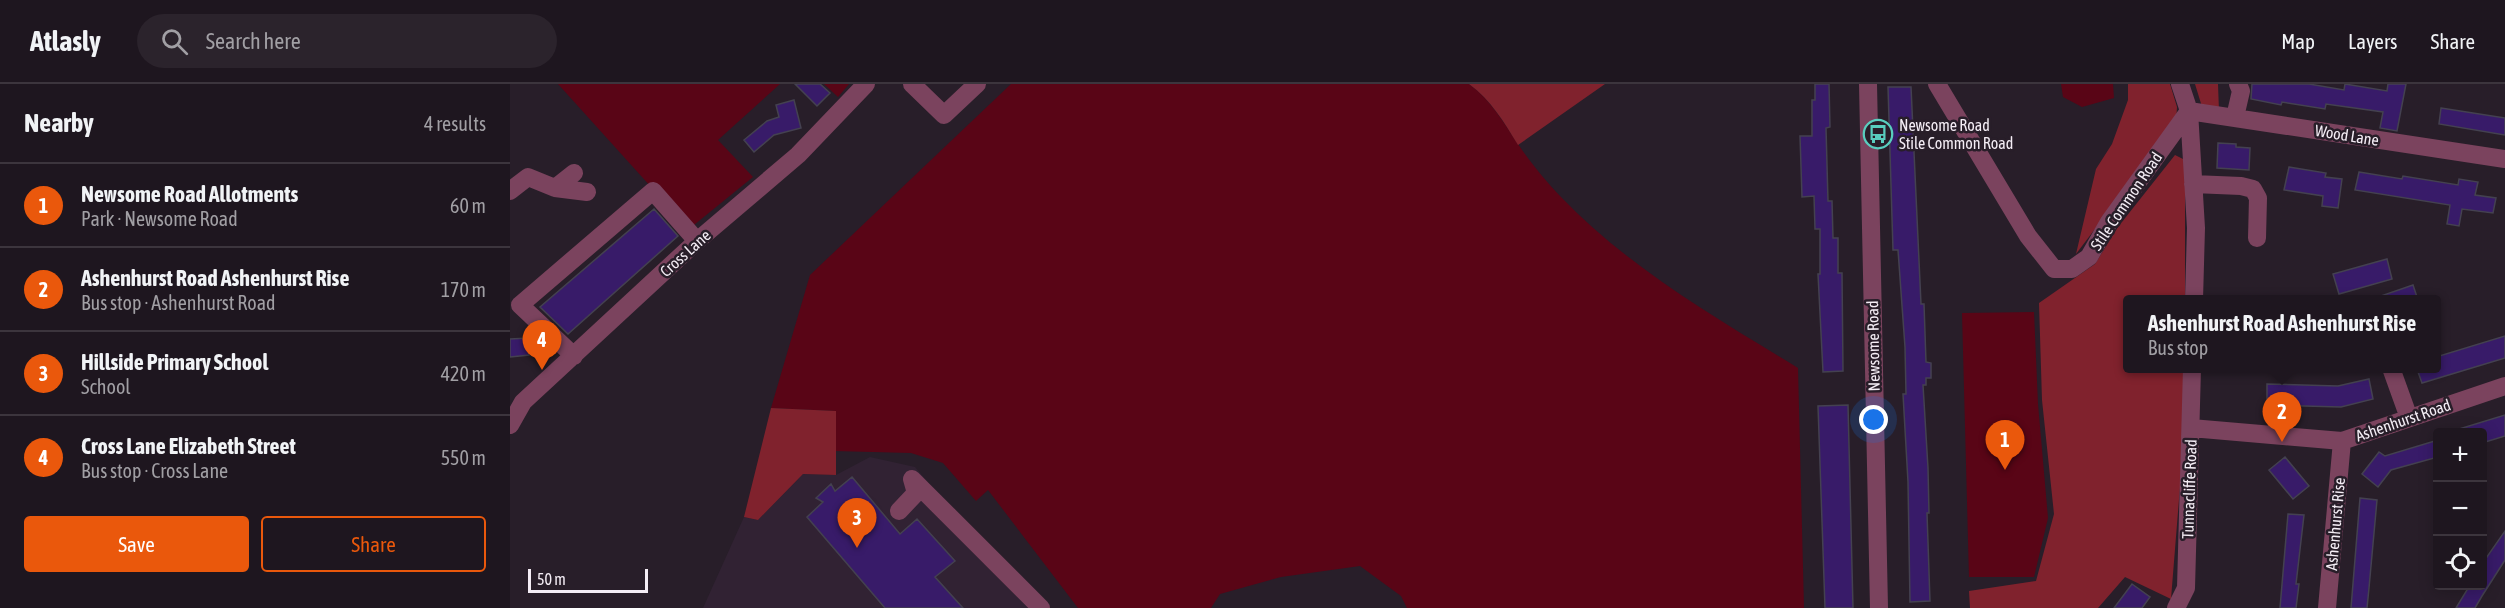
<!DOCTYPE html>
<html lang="en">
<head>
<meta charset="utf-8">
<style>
	:root { --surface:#1e161f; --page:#2b232c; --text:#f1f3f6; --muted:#a19fa4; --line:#3c353d; --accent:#ea580c }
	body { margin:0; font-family:"Asap Condensed",sans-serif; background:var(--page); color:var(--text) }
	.controls { position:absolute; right:18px; bottom:18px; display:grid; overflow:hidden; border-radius:6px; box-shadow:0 3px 15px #0003 }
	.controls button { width:54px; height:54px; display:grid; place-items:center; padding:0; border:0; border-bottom:2px solid var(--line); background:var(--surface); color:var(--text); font:30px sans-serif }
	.scale { position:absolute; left:18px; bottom:15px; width:120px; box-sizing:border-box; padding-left:6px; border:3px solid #f4edf5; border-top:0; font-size:16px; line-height:21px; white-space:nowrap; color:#f4edf5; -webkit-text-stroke:4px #281e29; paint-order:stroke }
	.you { position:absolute; left:1364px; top:336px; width:21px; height:21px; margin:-15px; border:4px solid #fff; border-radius:50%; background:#1a73e8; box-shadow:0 0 0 9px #1a73e833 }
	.badge { display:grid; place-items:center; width:39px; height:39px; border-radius:50%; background:var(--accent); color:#fff; font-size:20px; font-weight:700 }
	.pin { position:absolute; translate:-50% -50px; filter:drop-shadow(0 2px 3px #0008) }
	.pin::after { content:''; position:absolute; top:32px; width:21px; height:18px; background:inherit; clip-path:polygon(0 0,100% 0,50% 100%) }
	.popup { position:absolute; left:1613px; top:211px; width:318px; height:78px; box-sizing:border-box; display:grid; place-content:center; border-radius:6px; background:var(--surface); filter:drop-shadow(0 2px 4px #0005); font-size:20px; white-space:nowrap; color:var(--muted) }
	.popup b { font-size:22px; color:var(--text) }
	.popup::after { content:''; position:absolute; left:50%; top:100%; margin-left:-12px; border:12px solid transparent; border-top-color:var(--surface) }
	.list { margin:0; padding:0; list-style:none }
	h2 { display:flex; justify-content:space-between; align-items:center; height:78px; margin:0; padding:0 24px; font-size:26px }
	h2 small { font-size:20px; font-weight:400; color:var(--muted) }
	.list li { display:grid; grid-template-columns:39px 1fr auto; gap:18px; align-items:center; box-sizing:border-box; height:84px; padding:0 24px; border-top:2px solid var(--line) }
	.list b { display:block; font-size:22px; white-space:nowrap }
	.list p { margin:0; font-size:20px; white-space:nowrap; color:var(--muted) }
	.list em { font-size:20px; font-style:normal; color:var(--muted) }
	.actions { display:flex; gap:12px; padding:18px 24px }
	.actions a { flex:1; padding:14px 0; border:2px solid var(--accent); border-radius:6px; text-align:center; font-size:21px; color:var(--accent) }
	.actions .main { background:var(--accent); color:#fff }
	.icon { flex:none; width:33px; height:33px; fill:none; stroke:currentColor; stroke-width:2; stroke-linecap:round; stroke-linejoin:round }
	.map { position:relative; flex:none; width:1995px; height:524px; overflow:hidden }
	header { display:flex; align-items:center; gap:36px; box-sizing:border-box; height:84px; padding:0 30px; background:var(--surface); border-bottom:2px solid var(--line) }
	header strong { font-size:28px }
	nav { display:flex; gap:33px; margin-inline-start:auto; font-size:21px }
	.search { width:420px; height:54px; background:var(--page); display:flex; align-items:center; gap:15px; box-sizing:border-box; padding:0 21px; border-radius:33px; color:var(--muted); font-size:22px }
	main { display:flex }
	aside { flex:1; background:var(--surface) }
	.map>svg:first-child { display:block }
	.built { fill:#312233 }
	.green { fill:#590516 }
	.forest { fill:#80222d }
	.building { fill:#381b69; stroke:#444150; stroke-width:1.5 }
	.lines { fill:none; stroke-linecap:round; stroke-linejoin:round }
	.minor { stroke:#7b435e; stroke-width:18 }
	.labels { text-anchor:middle; stroke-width:5; stroke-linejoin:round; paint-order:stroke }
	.poi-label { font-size:16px; fill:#f4edf5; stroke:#281e29; text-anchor:start }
	.street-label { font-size:16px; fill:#f4edf5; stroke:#281e29 }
</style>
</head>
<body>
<header>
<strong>Atlasly</strong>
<div class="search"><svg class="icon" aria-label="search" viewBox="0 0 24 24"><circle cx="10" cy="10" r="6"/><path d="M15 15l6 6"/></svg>Search here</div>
<nav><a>Map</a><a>Layers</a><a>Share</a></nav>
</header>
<main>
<aside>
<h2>Nearby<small>4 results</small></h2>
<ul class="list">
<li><span class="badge">1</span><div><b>Newsome Road Allotments</b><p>Park · Newsome Road</p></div><em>60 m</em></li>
<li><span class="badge">2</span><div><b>Ashenhurst Road Ashenhurst Rise</b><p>Bus stop · Ashenhurst Road</p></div><em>170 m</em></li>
<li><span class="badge">3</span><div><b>Hillside Primary School</b><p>School</p></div><em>420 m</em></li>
<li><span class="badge">4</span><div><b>Cross Lane Elizabeth Street</b><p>Bus stop · Cross Lane</p></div><em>550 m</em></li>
</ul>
<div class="actions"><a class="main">Save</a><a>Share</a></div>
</aside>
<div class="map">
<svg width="1995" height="524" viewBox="0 0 1995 524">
	<rect width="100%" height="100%" fill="#281e29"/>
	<path class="built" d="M360 373 405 383 523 524H193L234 433 248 436 293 390 326 391Z"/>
	<path class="green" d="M48 0H270L208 56 243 93 179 145Z
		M314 0H339L328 13Z
		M501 0H959C981 16 993 38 1008 60 1020 78 1036 97 1051 113 1119 184 1205 233 1288 284L1294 524H897L891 512 850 482 771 493 710 510 701 524H568L478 406 466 417 433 379 401 369 324 367 326 327 261 324 300 191Z
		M1551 0H1603L1604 14 1572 23 1553 13Z
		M1524 228 1528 320 1538 434 1524 493H1459L1452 229Z"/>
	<path class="forest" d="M959 0H1095L1008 61C994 38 981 16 959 0Z
		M1618 0H1660L1667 23 1666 38 1566 170 1586 85 1602 60 1618 16Z
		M1685 0H1708L1709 27 1693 26Z
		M1665 71 1675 76V215L1618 216V284L1674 285V353L1661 515 1615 493 1588 524H1460L1459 507 1526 497 1544 430 1532 316 1529 219 1585 180 1608 143Z
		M261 324 326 327V391L293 390 248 436 234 433Z"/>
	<path class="building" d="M285 0H310L320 9 307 22Z
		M1305 0H1319L1320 43 1316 44 1318 117H1322L1323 154H1328V189H1332L1333 287 1313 288 1308 190H1310V145H1305L1304 112 1292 113 1290 52H1302V16H1305Z
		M1742 0H1799L1834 6 1835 0 1877 7 1878 0H1896L1887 47 1870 44 1873 28 1816 20 1815 25 1772 18 1771 21 1741 15Z
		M1378 3H1401L1411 220H1414L1416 278 1421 279V294H1416V301H1413L1418 384 1419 429H1417L1420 517 1400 518 1398 398 1393 310H1396L1395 263 1388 166H1383Z
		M284 16 291 44 264 51 244 68 234 56 257 37 269 33 266 21Z
		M1931 24 1995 34V51L1929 40Z
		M1708 59 1726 60V63L1740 64 1739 86 1707 84Z
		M1779 83 1816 89 1815 93 1832 95 1828 124 1812 122 1813 112 1774 106Z
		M1849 88 1892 95 1893 92 1948 101 1949 95 1968 98 1965 111 1986 114 1983 129 1952 125 1949 142 1937 140 1940 121 1845 106Z
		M144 125 168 152 58 250 30 223Z
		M1877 175 1882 195 1829 210 1823 190Z
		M1903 201 1908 216H1868V213Z
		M1995 252V274L1912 299 1907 285H1926V273Z
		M18 254 19 271 0 273V255Z
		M1859 295 1863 315 1831 323 1757 321V300L1828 302Z
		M1338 321 1343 524H1315L1308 322Z
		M1995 331V352L1972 359V348H1947L1946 346Z
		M1928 356V373L1881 386 1868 403 1852 390 1869 368 1875 372Z
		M1775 373 1799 402 1783 415 1759 386Z
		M342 393 390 450 407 435 445 477 425 493 453 524H375L297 433 313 418 306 414 321 400 325 407Z
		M1850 414 1867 416 1859 504 1857 524H1841Z
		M1778 430 1794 431 1786 500H1789L1786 524H1770Z
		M1995 447V476L1972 512 1965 524H1946L1960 501H1972V480Z
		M1622 500 1640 513 1632 524H1604Z"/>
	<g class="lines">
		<path class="minor" d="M402 0 434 31 467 0
			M1358 0 1369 524
			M1427 0 1518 152 1544 185H1562L1579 173 1599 138 1679 27
			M1670 0 1679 27 1686 144 1684 216
			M1679 27 1995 75
			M1725 33 1731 7 1728 0
			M1683 100 1731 102 1743 105 1748 114 1747 154
			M45 104 64 89
			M0 107 18 93 45 104 77 108
			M64 272 10 221 143 107 187 157
			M1881 284 1899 334
			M0 341 13 318 187 157 288 71 356 0
			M1681 344 1832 357 1995 302
			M389 427 406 409 402 395 531 524
			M1666 524 1676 504 1682 284
			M1817 524 1832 357"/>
	</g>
	<defs>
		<g id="bus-ring" transform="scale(1.5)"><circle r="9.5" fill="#281e29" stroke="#59cebf" stroke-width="1.5"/><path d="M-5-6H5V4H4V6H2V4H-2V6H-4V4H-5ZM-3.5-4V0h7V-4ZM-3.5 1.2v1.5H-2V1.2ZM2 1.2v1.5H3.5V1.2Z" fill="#59cebf"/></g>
	</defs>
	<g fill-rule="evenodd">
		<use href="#bus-ring" x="1368" y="50"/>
	</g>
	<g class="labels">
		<g class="poi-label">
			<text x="1389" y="47">Newsome Road<tspan x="1389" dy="18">Stile Common Road</tspan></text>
		</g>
		<g class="street-label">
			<text transform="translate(1837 51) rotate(9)" y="6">Wood Lane</text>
			<text transform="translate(1616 117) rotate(-56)" y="6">Stile Common Road</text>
			<text transform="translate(175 169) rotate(-42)" y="6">Cross Lane</text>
			<text transform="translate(1363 262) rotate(-91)" y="6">Newsome Road</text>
			<text transform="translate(1893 336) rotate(-19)" y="6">Ashenhurst Road</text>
			<text transform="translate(1679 405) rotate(-88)" y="6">Tunnacliffe Road</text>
			<text transform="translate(1825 440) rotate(-85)" y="6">Ashenhurst Rise</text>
		</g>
	</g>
</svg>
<div class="controls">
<button>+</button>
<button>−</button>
<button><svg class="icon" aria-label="locate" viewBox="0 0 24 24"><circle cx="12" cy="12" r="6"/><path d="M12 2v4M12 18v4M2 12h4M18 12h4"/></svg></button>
</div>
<div class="scale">50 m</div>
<div class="you"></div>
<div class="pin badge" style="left:1495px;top:386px">1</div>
<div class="pin badge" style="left:1772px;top:358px">2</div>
<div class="popup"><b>Ashenhurst Road Ashenhurst Rise</b>Bus stop</div>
<div class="pin badge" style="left:347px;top:464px">3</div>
<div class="pin badge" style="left:32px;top:286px">4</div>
</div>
</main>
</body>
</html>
